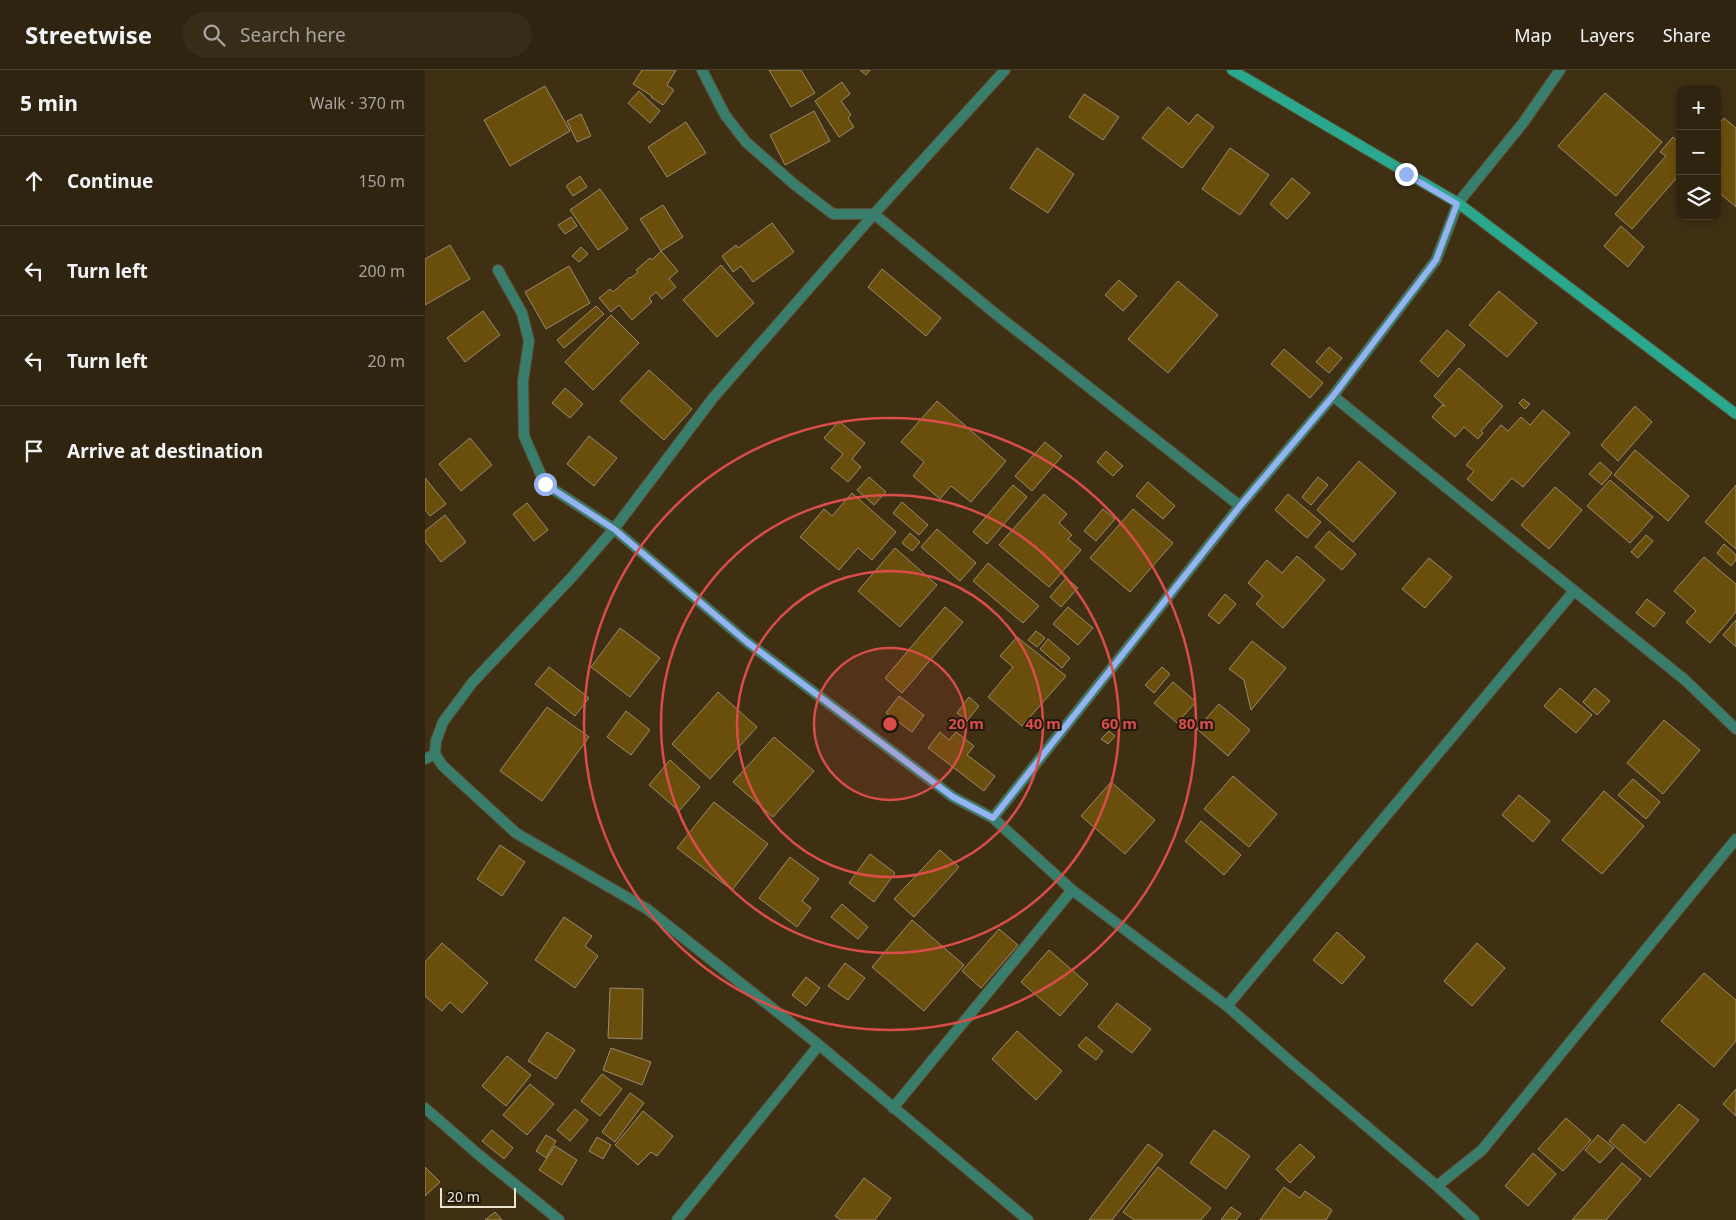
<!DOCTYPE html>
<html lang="en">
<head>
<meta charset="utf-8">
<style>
	:root { --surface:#2f240f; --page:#372c18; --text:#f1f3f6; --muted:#a7a49e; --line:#4a412f }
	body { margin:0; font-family:"Noto Sans",sans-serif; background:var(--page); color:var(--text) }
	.controls { position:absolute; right:15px; top:15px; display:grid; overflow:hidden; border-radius:10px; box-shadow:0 2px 8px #0003 }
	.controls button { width:45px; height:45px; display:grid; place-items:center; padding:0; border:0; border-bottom:1px solid var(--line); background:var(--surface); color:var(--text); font:25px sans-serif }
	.scale { position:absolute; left:15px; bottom:12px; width:76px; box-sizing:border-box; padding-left:5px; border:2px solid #ece3d3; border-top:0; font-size:14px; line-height:18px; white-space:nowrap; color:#ece3d3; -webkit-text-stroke:4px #201a0d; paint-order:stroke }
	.stop { position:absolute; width:15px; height:15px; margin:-11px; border:4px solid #95b2f1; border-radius:50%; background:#fff }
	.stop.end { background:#95b2f1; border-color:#fff; box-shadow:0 1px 5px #0008 }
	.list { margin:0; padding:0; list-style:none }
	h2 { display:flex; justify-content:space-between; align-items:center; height:65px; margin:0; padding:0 20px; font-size:21px }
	h2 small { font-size:16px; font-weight:400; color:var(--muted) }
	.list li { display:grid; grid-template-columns:32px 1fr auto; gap:15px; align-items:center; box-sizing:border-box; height:90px; padding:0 20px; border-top:1px solid var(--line) }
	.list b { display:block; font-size:19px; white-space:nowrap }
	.list em { font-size:16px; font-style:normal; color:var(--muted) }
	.icon { flex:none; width:28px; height:28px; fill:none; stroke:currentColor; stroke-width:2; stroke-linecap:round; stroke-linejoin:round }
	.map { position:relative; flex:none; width:1311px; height:1150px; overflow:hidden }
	header { display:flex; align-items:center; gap:30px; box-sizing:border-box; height:70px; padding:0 25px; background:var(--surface); border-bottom:1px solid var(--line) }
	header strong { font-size:24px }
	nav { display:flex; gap:28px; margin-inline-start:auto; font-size:18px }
	.search { width:350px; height:45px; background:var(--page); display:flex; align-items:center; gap:12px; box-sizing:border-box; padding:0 18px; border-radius:28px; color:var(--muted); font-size:19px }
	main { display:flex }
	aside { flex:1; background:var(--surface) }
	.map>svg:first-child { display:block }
	.building { fill:#6a4e0c; stroke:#9b8a6b }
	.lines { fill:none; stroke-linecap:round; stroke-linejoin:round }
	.street-casing { stroke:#5b4d33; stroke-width:12 }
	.secondary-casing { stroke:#5b4d33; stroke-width:12 }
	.street { stroke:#397e6d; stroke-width:10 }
	.secondary { stroke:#2aa88d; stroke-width:10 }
	.route { stroke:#95b2f1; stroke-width:6 }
	.ring { fill:none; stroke:#da4d4a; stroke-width:2.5 }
	.centre { fill:#da4d4a; stroke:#201a0d; stroke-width:2.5 }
	.ring-label { font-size:15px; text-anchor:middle; font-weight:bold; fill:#da4d4a; stroke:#201a0d; stroke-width:4; stroke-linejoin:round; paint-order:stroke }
</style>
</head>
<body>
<header>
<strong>Streetwise</strong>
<div class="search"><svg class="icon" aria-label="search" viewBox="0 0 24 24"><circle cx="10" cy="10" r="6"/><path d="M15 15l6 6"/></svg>Search here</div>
<nav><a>Map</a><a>Layers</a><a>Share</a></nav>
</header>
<main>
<aside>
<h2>5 min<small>Walk · 370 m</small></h2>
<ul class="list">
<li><svg class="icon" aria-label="ahead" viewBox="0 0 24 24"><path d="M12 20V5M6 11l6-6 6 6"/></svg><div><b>Continue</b></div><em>150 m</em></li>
<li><svg class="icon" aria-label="left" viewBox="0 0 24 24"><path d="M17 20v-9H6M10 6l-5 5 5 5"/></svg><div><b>Turn left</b></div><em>200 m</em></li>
<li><svg class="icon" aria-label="left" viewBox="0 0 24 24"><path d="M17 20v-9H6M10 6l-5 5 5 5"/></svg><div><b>Turn left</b></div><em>20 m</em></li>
<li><svg class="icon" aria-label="arrive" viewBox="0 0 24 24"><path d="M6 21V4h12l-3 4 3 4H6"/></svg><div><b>Arrive at destination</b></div></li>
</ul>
</aside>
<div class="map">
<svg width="1311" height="1150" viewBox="0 0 1311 1150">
	<rect width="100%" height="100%" fill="#3f3014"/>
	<path class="building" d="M217 0H251L242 15 249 20 238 35 226 27 227 26 208 14Z
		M344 0H376L390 23 366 37Z
		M435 0H445L441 5Z
		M417 12 425 24 416 31 426 45 423 48 429 57 414 67 390 31Z
		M120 16 145 61 85 96 59 50Z
		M214 21 235 41 225 53 203 33Z
		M1180 23 1237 72 1191 126 1133 76Z
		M659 24 694 47 678 70 644 47Z
		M743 37 764 54 772 44 789 57 757 98 717 68Z
		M389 41 405 71 360 95 345 65Z
		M156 44 166 66 152 72 142 51Z
		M1299 48 1311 58V137L1292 121 1293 108 1292 55Z
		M261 52 281 83 242 107 223 77Z
		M1248 67 1255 73V91L1253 93 1255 95V104L1207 159 1190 144 1241 86 1235 82Z
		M612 78 649 104 623 143 585 118Z
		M805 78 844 105 815 145 777 119Z
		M155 106 162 117 148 126 141 116Z
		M867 108 885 123 862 149 845 134Z
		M175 119 203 159 173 180 145 140Z
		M238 135 258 167 236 181 215 149Z
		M146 147 152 156 140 164 133 155Z
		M347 153 369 182 328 212 316 196 308 202 297 186 311 175 313 178Z
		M1196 156 1219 177 1203 197 1179 176Z
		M25 175 45 209 0 235V189Z
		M156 177 163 184 154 192 147 186Z
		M236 181 253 201 244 209 251 217 237 229 231 222 224 228 227 232 207 250 194 235 186 242 174 228 185 219 188 222 205 207 206 208 213 202 211 200 225 188 227 190Z
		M296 195 329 233 292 267 258 230Z
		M144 196 165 233 121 259 100 222Z
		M457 199 516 248 501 266 443 217Z
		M694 210 712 226 698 241 680 225Z
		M753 211 793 245 743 303 703 269Z
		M1074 221 1112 253 1082 287 1044 255Z
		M171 236 179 244 139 278 132 270Z
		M58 241 75 265 40 292 22 268Z
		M186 245 214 273 168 320 140 292Z
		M1022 260 1040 275 1013 307 995 291Z
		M904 277 917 288 904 303 891 292Z
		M859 279 898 313 885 328 846 294Z
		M1034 298 1078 336 1056 361 1058 363 1053 369 1039 357 1030 367 1007 347 1017 335 1020 336 1009 326Z
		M224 300 267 339 239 370 195 331Z
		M140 318 158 334 145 348 127 333Z
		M1098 329 1105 334 1100 339 1094 333Z
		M512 331 581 391 546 432 526 416 515 429 488 406 499 392 476 372Z
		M1210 336 1227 352 1193 391 1176 375Z
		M1118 340 1145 363 1098 417 1087 408 1067 431 1042 409 1049 401 1041 395 1076 355 1083 361 1096 347 1105 355Z
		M414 351 440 373 427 389 436 397 423 412 406 398 418 384 399 368Z
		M164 366 192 388 169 416 142 394Z
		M45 368 67 395 36 421 14 394Z
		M620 372 637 386 607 421 590 406Z
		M1210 380 1264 426 1243 451 1189 405Z
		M681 381 698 396 688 406 672 392Z
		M934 391 971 423 928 472 892 440Z
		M1175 392 1187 403 1177 415 1164 404Z
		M444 407 461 422 449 435 432 420Z
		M893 407 903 415 886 435 877 427Z
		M0 408 21 434 5 446 0 440Z
		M1185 410 1228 447 1205 473 1162 436Z
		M723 412 750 436 738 449 711 426Z
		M588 415 602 427 562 474 548 462Z
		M1311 415V479L1280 452Z
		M1130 417 1157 440 1124 479 1096 455Z
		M427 423 471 462 447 490 433 478 414 500 375 467 399 439 407 446Z
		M619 424 642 444 634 453 647 465 643 469 656 480 624 517 574 475Z
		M863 424 896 452 882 468 850 440Z
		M477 432 503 455 494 465 468 443Z
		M102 433 123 460 109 471 88 444Z
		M678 439 690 449 671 471 659 461Z
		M708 439 748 473 705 522 665 488Z
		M20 445 41 472 16 492 0 471V461Z
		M512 459 551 493 535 511 496 477Z
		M904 461 931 484 917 500 890 477Z
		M485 463 495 472 487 481 477 473Z
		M1221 465 1228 471 1213 488 1206 482Z
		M1299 474 1311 485V490L1306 496 1292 483Z
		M470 478 512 515 475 557 433 521Z
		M872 486 900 510 858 558 831 534 838 526 823 513 842 490 857 503Z
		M1279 487 1311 514V542L1285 573 1261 552 1271 541 1249 521Z
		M1004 488 1027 507 1000 538 977 519Z
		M563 493 614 536 598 553 548 511Z
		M641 508 653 518 636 537 625 527Z
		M800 524 811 534 794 554 783 545Z
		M1222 529 1240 543 1229 557 1211 543Z
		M520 537 538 552 477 623 460 608Z
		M643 537 668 558 653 575 628 554Z
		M1311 550V577L1298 565Z
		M195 558 235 588 205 627 166 597Z
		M611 561 620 568 612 577 603 570Z
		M592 567 641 606 597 656 563 627 588 597 575 586Z
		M623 569 645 588 637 598 615 579Z
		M827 571 861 598 826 640 819 610 804 599Z
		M124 597 164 628 150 646 110 614Z
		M737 597 745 604 729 623 720 615Z
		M748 612 771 632 752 653 729 633Z
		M1135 618 1167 645 1151 663 1119 636Z
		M1170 618 1185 631 1172 645 1158 632Z
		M293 622 332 657 285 709 247 674Z
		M474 626 499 645 487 662 461 643Z
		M544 627 554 636 542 651 532 643Z
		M794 634 825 660 803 686 772 659Z
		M122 637 164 667 117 731 75 701Z
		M201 641 225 660 206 685 182 667Z
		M1239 650 1275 680 1238 724 1202 693Z
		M684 661 690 666 683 674 676 669Z
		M515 662 524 670 531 662 549 676 542 685 570 706 559 721 503 678Z
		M349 667 389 701 348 747 308 712Z
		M245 690 275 717 254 741 224 715Z
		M808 706 852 744 824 777 779 739Z
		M1208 709 1235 732 1221 749 1193 725Z
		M686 712 730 750 700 784 656 746Z
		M1179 721 1219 756 1177 804 1137 770Z
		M1094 725 1125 751 1108 772 1077 745Z
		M289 732 343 774 307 820 252 778Z
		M776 751 816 785 799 805 760 771Z
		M75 775 100 792 77 826 52 809Z
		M515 780 534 797 489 847 469 829Z
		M445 784 470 803 449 832 424 813Z
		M365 787 394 809 377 831 386 838 372 857 334 828Z
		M417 834 443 857 433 869 406 847Z
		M139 847 167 866 160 876 173 886 150 918 110 890Z
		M487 850 539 895 499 941 447 897Z
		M574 859 593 875 556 918 537 901Z
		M912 862 940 887 917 914 888 890Z
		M17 873 63 913 37 943 25 932 17 941 0 926V892Z
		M1052 873 1080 898 1047 936 1019 911Z
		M624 880 663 914 635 946 596 912Z
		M420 893 440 908 423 930 403 916Z
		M1279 903 1311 930V971L1289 997 1236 951Z
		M381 907 395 918 381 936 367 925Z
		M185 918 218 919 217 969 183 968Z
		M692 933 726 959 707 983 673 957Z
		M592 961 637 1001 611 1030 567 989Z
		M122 962 150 980 131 1009 103 991Z
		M661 967 678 981 671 990 653 976Z
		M186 978 226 992 217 1015 178 1000Z
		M82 986 106 1005 81 1036 57 1016Z
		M177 1004 197 1019 175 1046 156 1031Z
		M105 1014 129 1034 102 1065 78 1045Z
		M1311 1019V1046L1298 1034Z
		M205 1023 219 1033 190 1072 177 1062Z
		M1254 1034 1274 1050 1225 1107 1184 1071 1198 1054 1220 1073Z
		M150 1039 163 1050 145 1071 132 1060Z
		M218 1041 248 1066 232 1086 226 1082 213 1095 190 1075Z
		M1141 1048 1166 1070 1138 1101 1113 1079Z
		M67 1060 88 1078 79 1089 57 1071Z
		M789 1060 825 1086 801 1119 765 1093Z
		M121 1065 131 1071 121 1088 111 1081Z
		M1173 1065 1189 1078 1175 1093 1160 1080Z
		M172 1067 186 1075 178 1089 164 1081Z
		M723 1074 738 1085 687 1150H664Z
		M875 1074 890 1087 865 1113 851 1099Z
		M130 1076 152 1090 137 1115 114 1100Z
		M1108 1083 1131 1104 1103 1136 1080 1116Z
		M1197 1093 1216 1109 1181 1150H1147Z
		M0 1097 15 1112 0 1126Z
		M733 1097 786 1138 776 1150H709L698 1142Z
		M439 1108 466 1128 450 1150H416L410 1146Z
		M859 1117 875 1128 880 1121 907 1140 901 1150H835Z
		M806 1137 816 1144 811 1150H796Z
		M70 1142 77 1150H60Z"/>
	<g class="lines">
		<g class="street-casing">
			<path id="street" d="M277 0 300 45 321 72 370 115 408 144H449L572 245 815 436
				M580 0 449 144 288 328 189 459 147 507 47 613 18 652 11 671 10 684 17 695 31 708 91 763 222 839 394 975 603 1150
				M73 200 97 243 104 271 98 311 99 366 120 414 189 459 322 572 528 727 568 748 647 820 802 936 867 993 1012 1116 1049 1150
				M908 326 1260 610 1311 659
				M0 689 10 684
				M568 748 815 436 908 326 1011 190 1033 133 1098 53 1135 0
				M802 936 1149 521
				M0 1038 54 1085 134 1150
				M468 1038 647 820
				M1012 1116 1057 1080 1311 769
				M252 1150 394 975"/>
		</g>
		<g class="secondary-casing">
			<path id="secondary" d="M807 0 1033 133 1311 344"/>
		</g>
		<use href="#street" class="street"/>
		<use href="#secondary" class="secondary"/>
	</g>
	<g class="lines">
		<path class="route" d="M120 414 189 459 322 572 528 727 568 748 815 436 908 326 1011 190 1032 134 981 104"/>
	</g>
	<circle cx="465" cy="654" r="76" fill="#da4d4a" fill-opacity=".12"/>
	<g class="ring">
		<circle cx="465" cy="654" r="76"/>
		<circle cx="465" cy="654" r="153"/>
		<circle cx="465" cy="654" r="229"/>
		<circle cx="465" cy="654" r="306"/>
	</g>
	<circle cx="465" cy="654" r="8" class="centre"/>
	<g class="ring-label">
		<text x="541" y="659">20 m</text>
		<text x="618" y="659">40 m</text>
		<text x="694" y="659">60 m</text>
		<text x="771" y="659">80 m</text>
	</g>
</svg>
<div class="controls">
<button>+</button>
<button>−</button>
<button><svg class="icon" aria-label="layers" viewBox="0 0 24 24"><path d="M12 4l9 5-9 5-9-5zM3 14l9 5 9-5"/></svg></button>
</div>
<div class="scale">20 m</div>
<div class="stop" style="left:120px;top:414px"></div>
<div class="stop end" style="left:981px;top:104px"></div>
</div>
</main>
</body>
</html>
